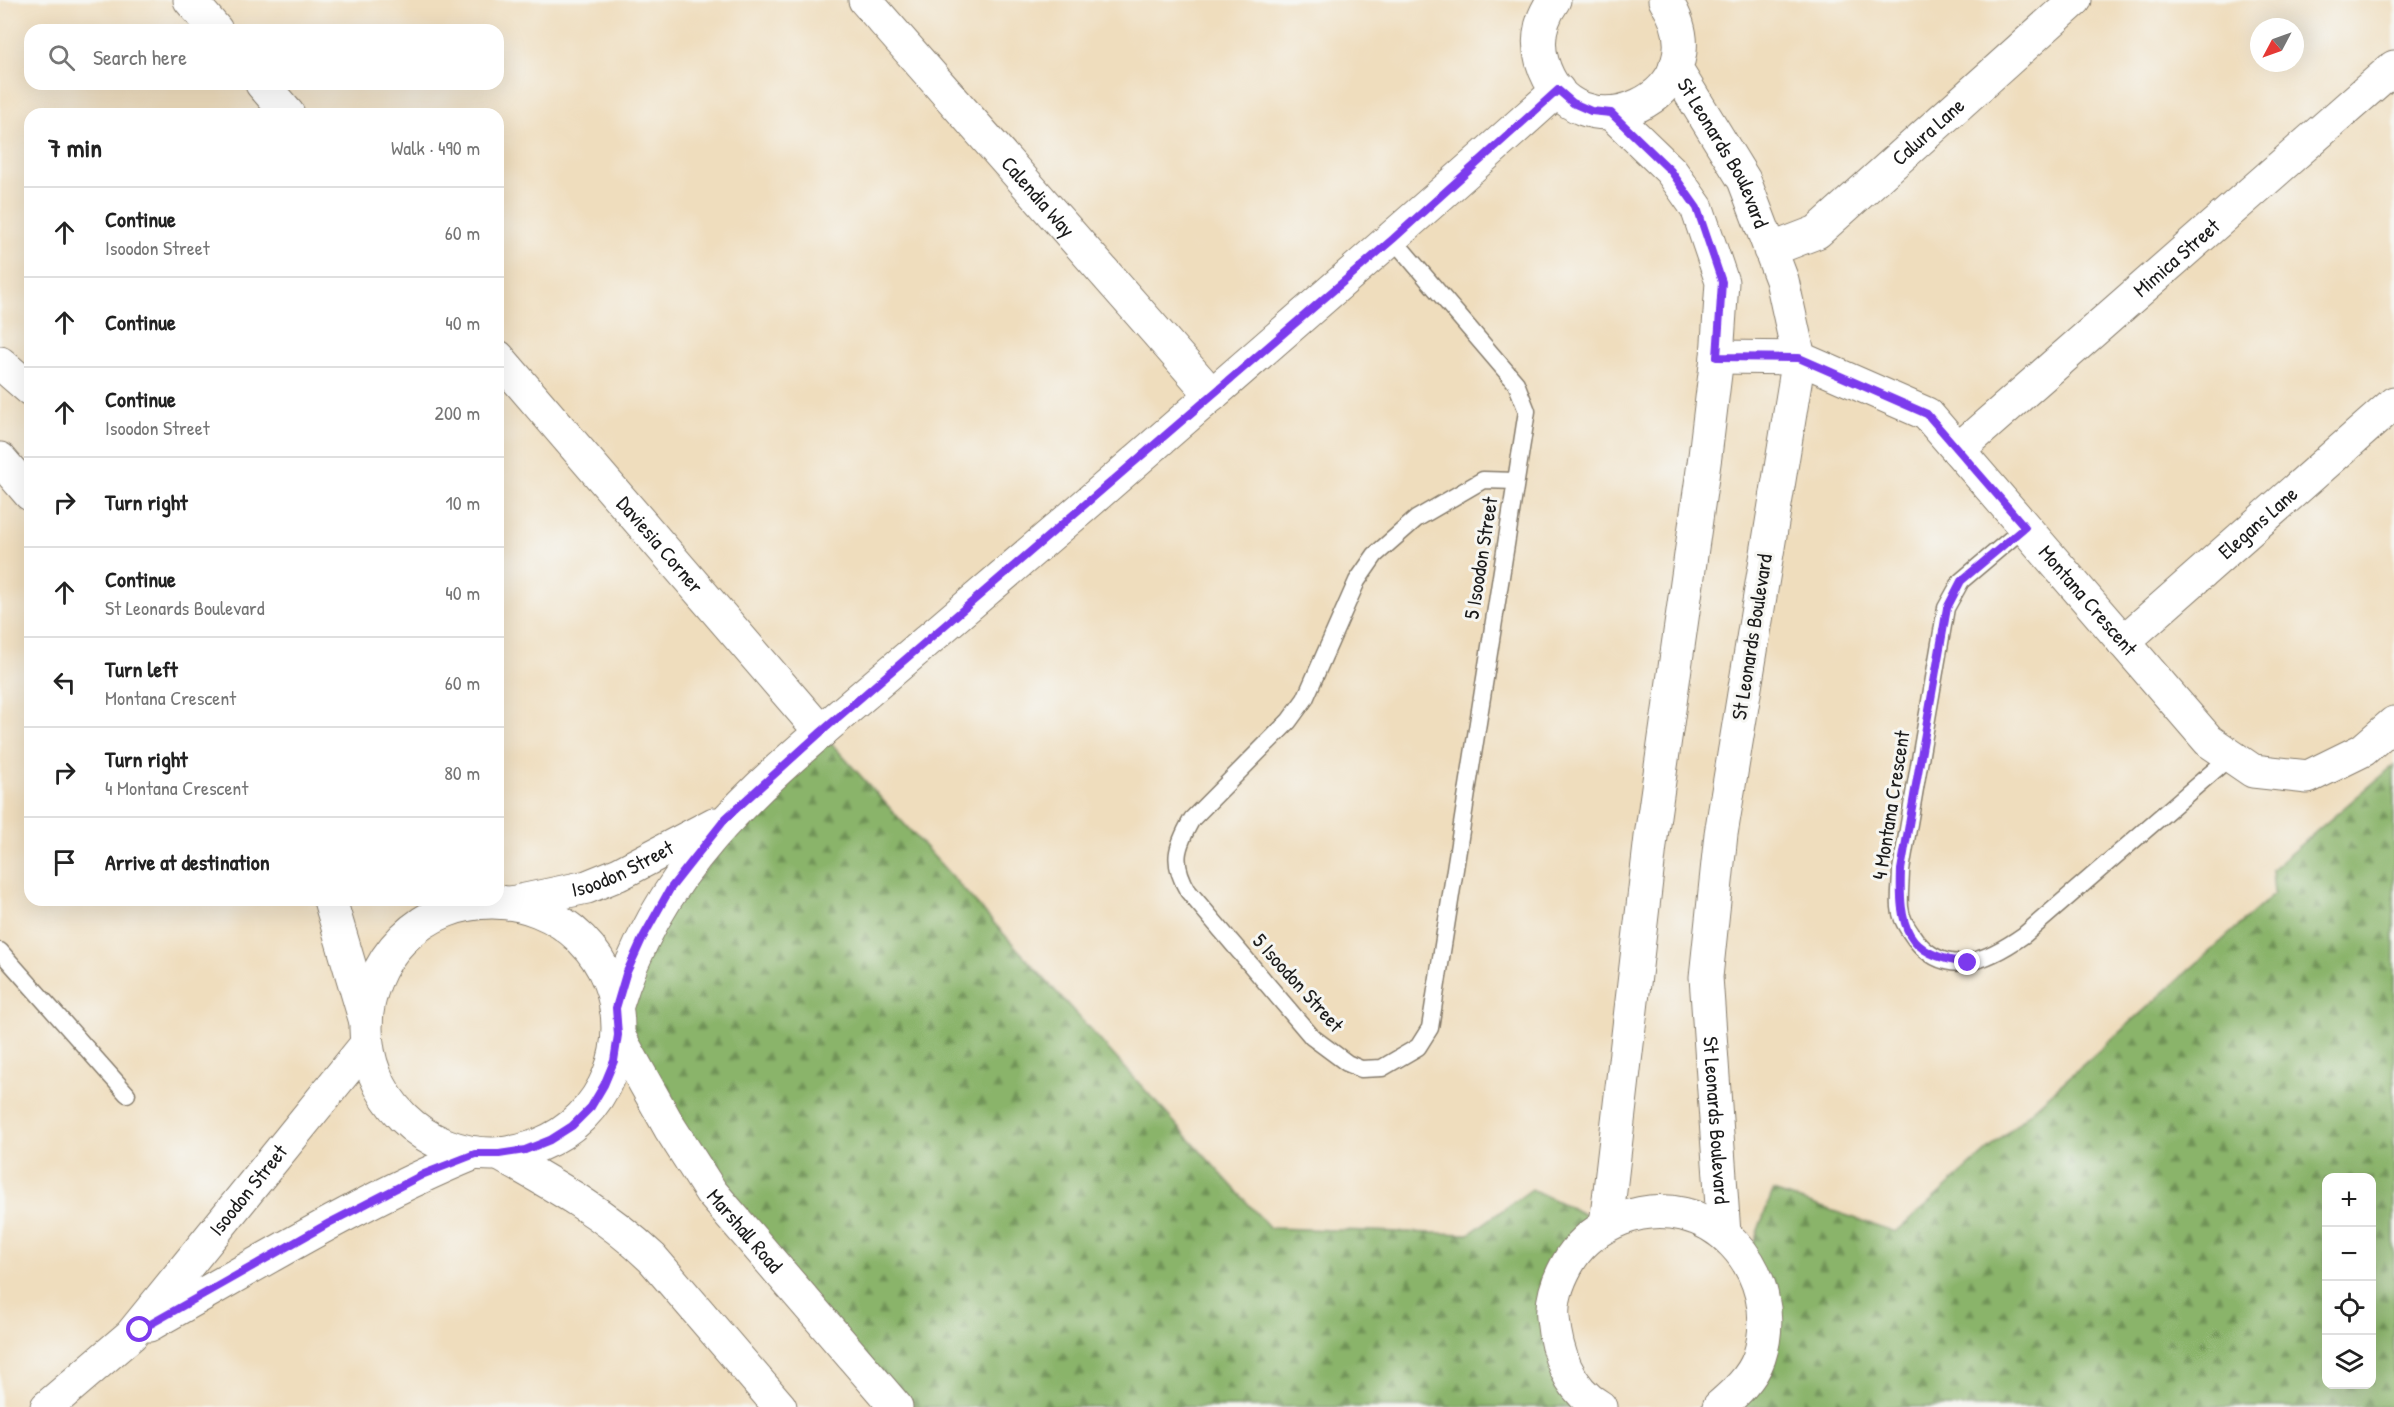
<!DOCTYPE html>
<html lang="en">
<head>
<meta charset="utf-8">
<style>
	:root { --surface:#fff; --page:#f2f2f2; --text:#222; --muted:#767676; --line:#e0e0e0 }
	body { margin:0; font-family:"Patrick Hand",sans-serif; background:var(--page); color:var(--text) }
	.controls { position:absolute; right:18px; bottom:18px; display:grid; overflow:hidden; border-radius:12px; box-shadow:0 6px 24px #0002 }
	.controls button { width:54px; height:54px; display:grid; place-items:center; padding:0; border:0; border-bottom:2px solid var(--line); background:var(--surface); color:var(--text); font:30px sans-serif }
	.compass { position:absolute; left:2250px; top:18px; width:54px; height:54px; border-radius:50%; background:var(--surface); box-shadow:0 6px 24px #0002; rotate:229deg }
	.stop { position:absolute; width:18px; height:18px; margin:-14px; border:4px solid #7c3aed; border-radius:50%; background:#fff }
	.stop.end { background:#7c3aed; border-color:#fff; box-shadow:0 2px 6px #0008 }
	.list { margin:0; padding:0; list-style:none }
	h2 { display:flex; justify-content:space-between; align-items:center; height:78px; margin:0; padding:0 24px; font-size:26px }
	h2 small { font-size:20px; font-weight:400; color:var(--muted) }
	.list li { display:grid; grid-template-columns:39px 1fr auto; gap:18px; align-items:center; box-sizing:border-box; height:90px; padding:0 24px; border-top:2px solid var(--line) }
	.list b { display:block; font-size:22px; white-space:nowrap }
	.list p { margin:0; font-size:20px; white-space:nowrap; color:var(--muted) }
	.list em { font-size:20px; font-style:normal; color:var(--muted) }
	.icon { flex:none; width:33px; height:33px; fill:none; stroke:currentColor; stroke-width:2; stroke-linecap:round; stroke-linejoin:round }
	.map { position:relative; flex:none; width:2394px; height:1407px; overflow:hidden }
	.search { position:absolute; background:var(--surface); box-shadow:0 6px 24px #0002; left:24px; top:24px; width:480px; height:66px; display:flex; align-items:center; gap:15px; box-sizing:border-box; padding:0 21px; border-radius:18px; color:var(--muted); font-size:22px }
	.panel { position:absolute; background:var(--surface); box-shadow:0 6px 24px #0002; left:24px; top:108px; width:480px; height:798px; border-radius:18px }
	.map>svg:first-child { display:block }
	.forest { fill:url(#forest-firs); stroke:#536844; stroke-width:1.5; fill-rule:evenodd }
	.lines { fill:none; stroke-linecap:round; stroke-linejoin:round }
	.service-casing { stroke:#867c6c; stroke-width:19 }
	.minor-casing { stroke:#867c6c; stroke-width:35 }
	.tertiary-casing { stroke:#867c6c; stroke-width:35 }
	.secondary-casing { stroke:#867c6c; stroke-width:35 }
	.service { stroke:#fff; stroke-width:16 }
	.minor { stroke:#fff; stroke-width:33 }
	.tertiary { stroke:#fff; stroke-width:33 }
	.secondary { stroke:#fff; stroke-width:33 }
	.route { stroke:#7c3aed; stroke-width:8 }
	.labels { text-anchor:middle; stroke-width:6; stroke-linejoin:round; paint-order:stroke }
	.street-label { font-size:21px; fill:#1c1c1c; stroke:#f6f6f2 }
</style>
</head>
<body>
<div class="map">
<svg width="2394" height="1407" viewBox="0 0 2394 1407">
	<defs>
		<pattern id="forest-firs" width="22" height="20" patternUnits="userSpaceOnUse" patternTransform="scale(1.5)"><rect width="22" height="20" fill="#8ab46b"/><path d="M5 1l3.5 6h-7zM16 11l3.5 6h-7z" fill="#709257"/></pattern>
	</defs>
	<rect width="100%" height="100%" fill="#f6f6f2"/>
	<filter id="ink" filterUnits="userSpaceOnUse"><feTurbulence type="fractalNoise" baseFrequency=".0167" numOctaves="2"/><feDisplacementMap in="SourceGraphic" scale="12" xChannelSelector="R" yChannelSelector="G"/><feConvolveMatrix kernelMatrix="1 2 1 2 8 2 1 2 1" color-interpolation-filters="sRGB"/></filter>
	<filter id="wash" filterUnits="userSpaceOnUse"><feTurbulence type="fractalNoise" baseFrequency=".008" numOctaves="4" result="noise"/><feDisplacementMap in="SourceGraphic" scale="24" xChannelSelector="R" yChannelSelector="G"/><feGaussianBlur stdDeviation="1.35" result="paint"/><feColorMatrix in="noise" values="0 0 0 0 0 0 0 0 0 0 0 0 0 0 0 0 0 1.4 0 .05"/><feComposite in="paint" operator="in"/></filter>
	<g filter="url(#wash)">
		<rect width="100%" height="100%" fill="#efddbd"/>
		<path class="forest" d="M821 732 1270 1228 1469 1234 1532 1189 1606 1225 1578 1247 1555 1346 1607 1407H896L654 1100 610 983Z
			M2394 765V1407H1736L1765 1376 1747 1259 1773 1191 1896 1232 2274 894 2272 869ZM2326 1178H2372V1384H2326Z"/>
	</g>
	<g filter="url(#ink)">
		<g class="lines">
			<g class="service-casing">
				<path id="service" d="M1393 239 1516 383 1527 411 1516 481 1430 1028 1418 1047 1382 1068 1361 1069 1347 1063 1312 1037 1188 891C1171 862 1176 847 1192 819L1289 721 1305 699 1357 581 1375 555 1416 519 1483 480 1516 481
					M2025 527 1961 581 1946 608 1901 870C1901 882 1899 895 1900 907 1901 920 1908 929 1915 939 1947 981 1990 959 2024 935L2231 756
					M0 951 127 1094"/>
			</g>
			<g class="minor-casing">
				<g id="minor">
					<path d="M190 0 216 30"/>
					<path id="s1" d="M865 0 1212 395"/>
					<path d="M1554 0C1541 18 1536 39 1542 61 1572 165 1729 95 1665 0"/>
					<path id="s2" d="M1675 68 1744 180 1782 280 1799 358 1721 834 1706 977 1724 1234"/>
					<path d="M262 84 288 114"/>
					<path id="s3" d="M1770 250 1817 232 2075 0"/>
					<path id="s4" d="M498 357 821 732"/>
					<path id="s5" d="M1717 357 1799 358 1927 414 2209 741 2253 771 2308 777 2363 750 2394 723"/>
					<path d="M0 363 30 389"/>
					<path id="s6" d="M1958 450 2394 67"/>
					<path d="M0 459 30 494"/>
					<path id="s7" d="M2123 642 2394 403"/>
					<path d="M330 900 366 1022"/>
					<path d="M482 900 485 901"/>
					<path d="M1606 1225 1651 837 1705 456 1717 357 1722 282 1697 208 1671 171 1611 113"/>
					<path d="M1600 1407C1568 1389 1556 1351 1553 1318 1551 1297 1560 1276 1571 1258 1583 1240 1601 1227 1621 1219 1709 1185 1787 1272 1759 1358 1752 1378 1735 1393 1719 1407"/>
				</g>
			</g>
			<g class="tertiary-casing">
				<g id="tertiary">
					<path id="s8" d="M511 903 587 887 619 874 714 824"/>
					<path d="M616 1008C660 860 767 778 879 682 947 624 1014 566 1082 508 1241 369 1401 232 1558 90"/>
					<path d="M149 1325C256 1265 361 1200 475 1153"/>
					<path id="s9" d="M47 1407 131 1335 366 1045"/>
				</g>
			</g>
			<g class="secondary-casing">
				<g id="secondary">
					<circle cx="492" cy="1028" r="126"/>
					<path id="s10" d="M618 1035 670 1128 711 1192 896 1407"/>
					<path d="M499 1154C554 1185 606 1214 652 1258L780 1407"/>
				</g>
			</g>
			<use href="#service" class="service"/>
			<use href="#minor" class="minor"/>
			<use href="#tertiary" class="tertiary"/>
			<use href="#secondary" class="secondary"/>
		</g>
	</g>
	<g class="lines" filter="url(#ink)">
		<path class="route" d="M140 1330 329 1223 424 1174 475 1154H499L525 1150 550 1140 572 1126 591 1107 604 1085 614 1061 618 1035 616 1008 626 974 642 939 670 889 726 818 821 732 1393 239 1558 90 1573 103 1591 111 1611 113 1671 171 1697 208 1722 282 1717 357 1799 358 1927 414 2025 527 1961 581 1947 608 1901 870C1899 926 1905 956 1968 963"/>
	</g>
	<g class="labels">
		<g class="street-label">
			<text dy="7" stroke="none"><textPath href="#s3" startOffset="200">Calura Lane</textPath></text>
			<text dy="7" stroke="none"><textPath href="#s2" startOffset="98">St Leonards Boulevard</textPath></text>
			<text dy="7" stroke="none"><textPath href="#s1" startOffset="262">Calendia Way</textPath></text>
			<text dy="7" stroke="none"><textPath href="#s6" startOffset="291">Mimica Street</textPath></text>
			<text dy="7" stroke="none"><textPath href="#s7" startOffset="180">Elegans Lane</textPath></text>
			<text dy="7" stroke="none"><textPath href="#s4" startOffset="248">Daviesia Corner</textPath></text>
			<text transform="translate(1481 558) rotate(-81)" y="7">5 Isoodon Street</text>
			<text dy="7" stroke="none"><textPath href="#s5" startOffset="468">Montana Crescent</textPath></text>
			<text transform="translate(1752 637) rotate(-81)" y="7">St Leonards Boulevard</text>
			<text transform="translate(1891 805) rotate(-81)" y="7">4 Montana Crescent</text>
			<text dy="7" stroke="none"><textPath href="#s8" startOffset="117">Isoodon Street</textPath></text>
			<text transform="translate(1298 983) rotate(48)" y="7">5 Isoodon Street</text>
			<text dy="7" stroke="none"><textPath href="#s2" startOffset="1088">St Leonards Boulevard</textPath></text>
			<text dy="7" stroke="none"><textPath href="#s9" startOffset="297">Isoodon Street</textPath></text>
			<text dy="7" stroke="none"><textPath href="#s10" startOffset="234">Marshall Road</textPath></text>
		</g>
	</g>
</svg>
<div class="controls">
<button>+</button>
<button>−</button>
<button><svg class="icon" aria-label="locate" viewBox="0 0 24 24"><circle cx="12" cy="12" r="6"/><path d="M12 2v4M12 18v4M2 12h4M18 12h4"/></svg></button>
<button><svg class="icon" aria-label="layers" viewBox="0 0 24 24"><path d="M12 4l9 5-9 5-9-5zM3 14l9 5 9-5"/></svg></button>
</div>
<svg class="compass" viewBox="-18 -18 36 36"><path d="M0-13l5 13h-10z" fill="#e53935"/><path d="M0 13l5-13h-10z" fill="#767676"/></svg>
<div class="stop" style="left:140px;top:1330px"></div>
<div class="stop end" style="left:1968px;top:963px"></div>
<div class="search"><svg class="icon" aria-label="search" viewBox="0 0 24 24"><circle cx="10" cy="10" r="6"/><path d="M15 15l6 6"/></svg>Search here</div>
<section class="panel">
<h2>7 min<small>Walk · 490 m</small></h2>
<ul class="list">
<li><svg class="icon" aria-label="ahead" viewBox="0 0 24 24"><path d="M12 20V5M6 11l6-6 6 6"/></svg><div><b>Continue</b><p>Isoodon Street</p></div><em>60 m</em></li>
<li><svg class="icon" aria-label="ahead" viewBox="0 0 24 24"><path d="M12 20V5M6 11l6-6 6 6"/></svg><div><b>Continue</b></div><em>40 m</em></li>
<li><svg class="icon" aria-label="ahead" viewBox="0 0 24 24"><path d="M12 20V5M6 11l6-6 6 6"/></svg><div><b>Continue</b><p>Isoodon Street</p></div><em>200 m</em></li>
<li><svg class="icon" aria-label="right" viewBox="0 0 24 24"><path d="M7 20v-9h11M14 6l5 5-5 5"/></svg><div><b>Turn right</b></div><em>10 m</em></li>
<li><svg class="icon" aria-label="ahead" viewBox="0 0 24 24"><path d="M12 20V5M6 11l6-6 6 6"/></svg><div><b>Continue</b><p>St Leonards Boulevard</p></div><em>40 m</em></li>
<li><svg class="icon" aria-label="left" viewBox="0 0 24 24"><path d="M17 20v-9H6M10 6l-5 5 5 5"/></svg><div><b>Turn left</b><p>Montana Crescent</p></div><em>60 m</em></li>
<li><svg class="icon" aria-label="right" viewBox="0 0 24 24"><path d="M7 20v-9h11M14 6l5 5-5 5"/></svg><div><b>Turn right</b><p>4 Montana Crescent</p></div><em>80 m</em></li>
<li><svg class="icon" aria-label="arrive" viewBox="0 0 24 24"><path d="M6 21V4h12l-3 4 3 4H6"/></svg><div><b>Arrive at destination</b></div></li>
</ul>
</section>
</div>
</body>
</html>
